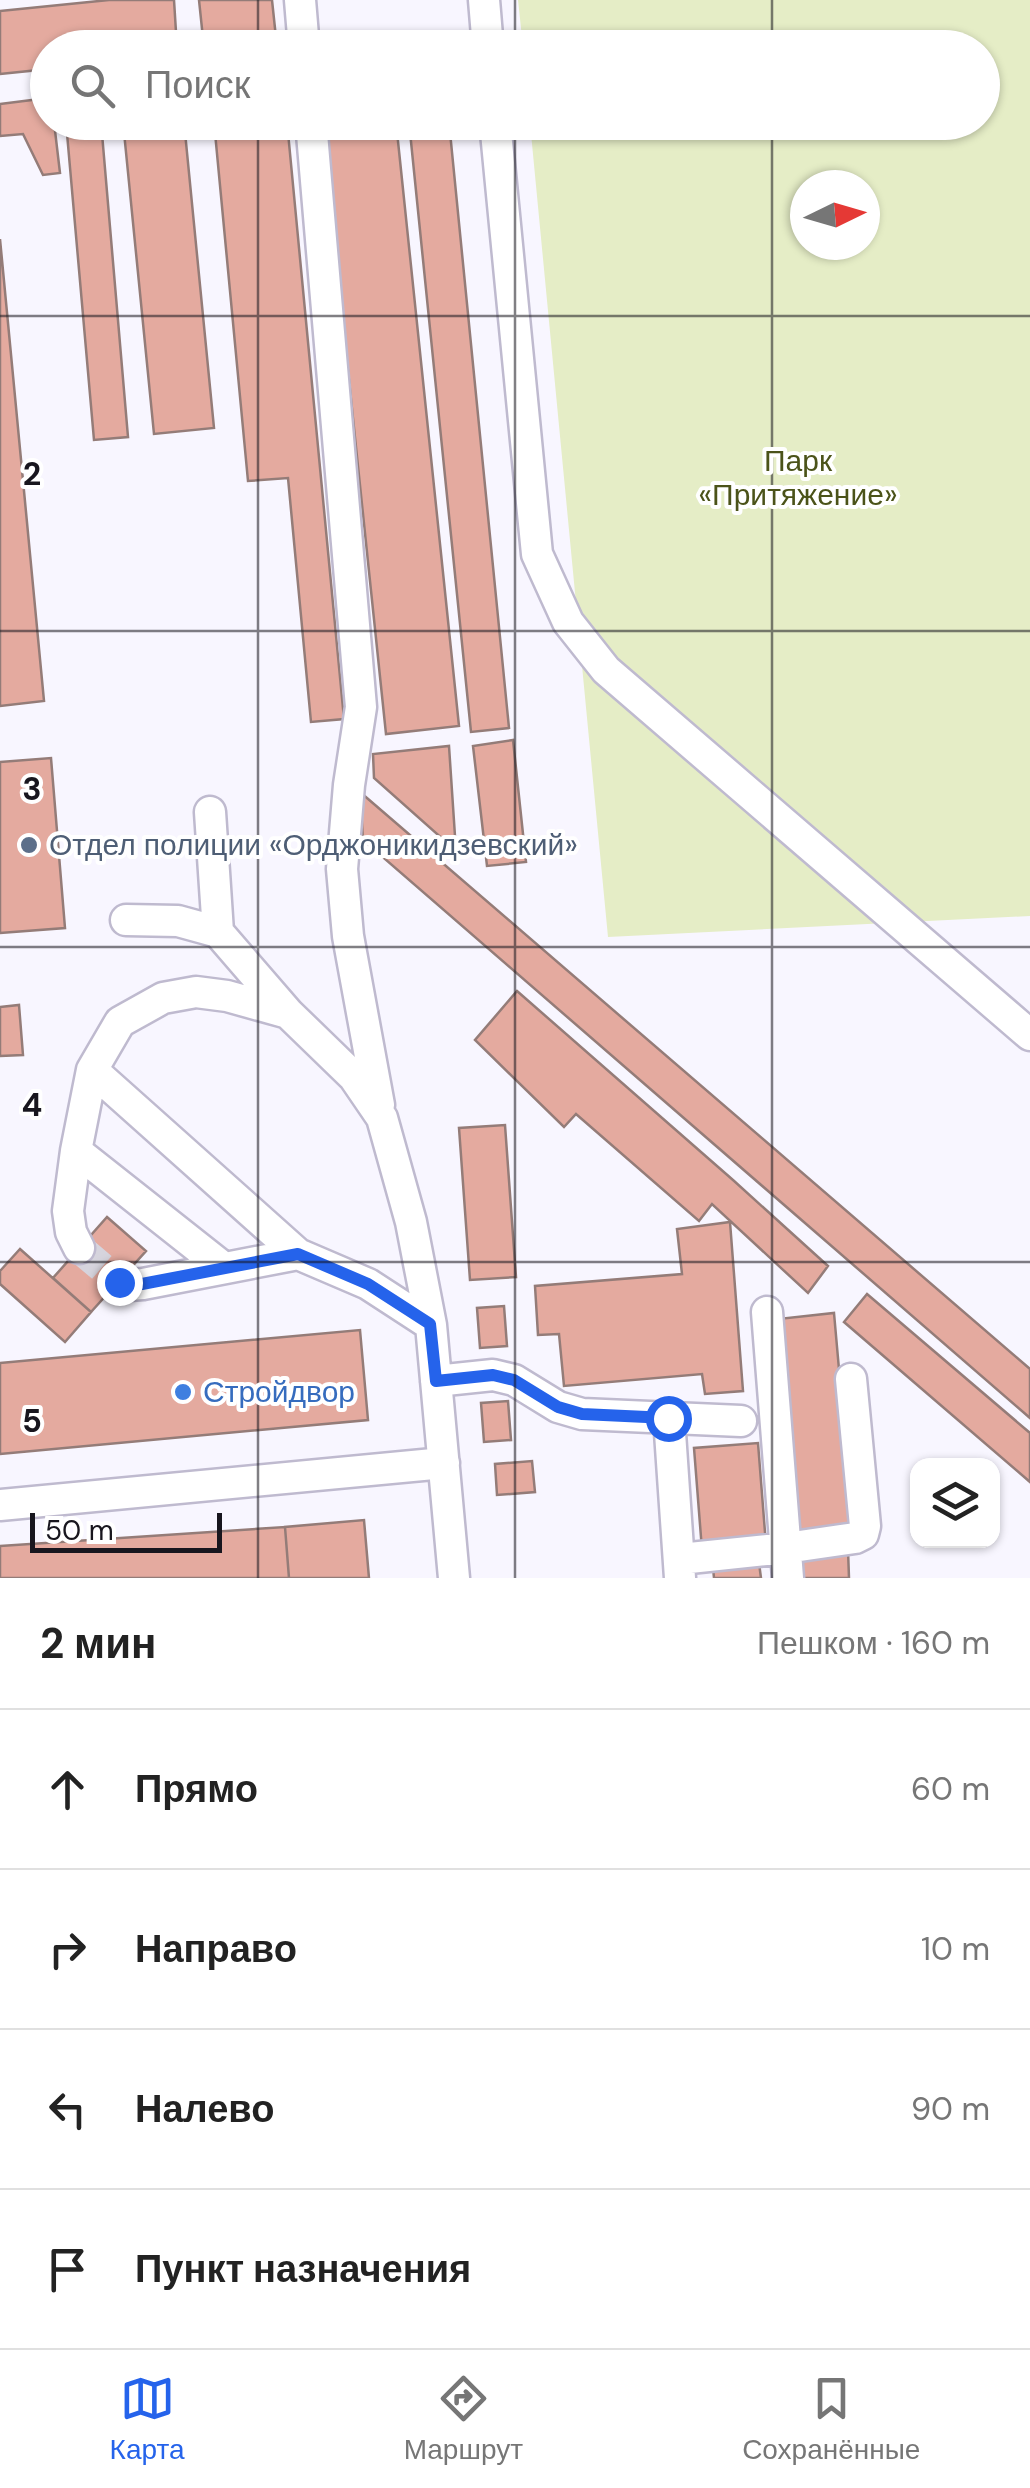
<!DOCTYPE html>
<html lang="ru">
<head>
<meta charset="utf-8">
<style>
	:root { --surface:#fff; --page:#f2f2f2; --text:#222; --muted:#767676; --line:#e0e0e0; --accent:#2563eb }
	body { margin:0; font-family:"DM Sans",sans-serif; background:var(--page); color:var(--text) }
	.controls { position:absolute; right:30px; bottom:30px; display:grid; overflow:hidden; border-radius:20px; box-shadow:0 2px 8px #0004 }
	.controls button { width:90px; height:90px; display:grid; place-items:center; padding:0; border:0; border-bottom:2px solid var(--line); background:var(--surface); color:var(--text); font:50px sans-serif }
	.compass { position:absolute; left:790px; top:170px; width:90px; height:90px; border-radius:50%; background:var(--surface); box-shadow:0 2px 8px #0004; rotate:85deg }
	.scale { position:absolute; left:30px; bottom:25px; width:192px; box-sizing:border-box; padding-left:10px; border:5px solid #18161e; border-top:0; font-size:28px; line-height:35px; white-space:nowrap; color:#18161e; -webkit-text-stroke:8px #fff; paint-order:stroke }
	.stop { position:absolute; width:30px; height:30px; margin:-22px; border:8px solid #2563eb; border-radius:50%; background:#fff }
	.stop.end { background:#2563eb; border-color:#fff; box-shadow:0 2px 10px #0008 }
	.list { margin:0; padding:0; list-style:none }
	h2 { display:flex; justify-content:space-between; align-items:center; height:130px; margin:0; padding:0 40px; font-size:42px }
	h2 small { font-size:32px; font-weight:400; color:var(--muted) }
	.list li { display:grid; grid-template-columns:65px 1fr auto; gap:30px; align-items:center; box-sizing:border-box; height:160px; padding:0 40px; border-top:2px solid var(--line) }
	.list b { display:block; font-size:38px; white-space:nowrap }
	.list em { font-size:32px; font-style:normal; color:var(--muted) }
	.icon { flex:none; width:55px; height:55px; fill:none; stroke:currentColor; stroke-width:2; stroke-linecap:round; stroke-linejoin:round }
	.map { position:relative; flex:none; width:1030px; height:1578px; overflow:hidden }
	.search { position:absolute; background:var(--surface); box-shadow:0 2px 8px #0004; left:30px; right:30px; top:30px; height:110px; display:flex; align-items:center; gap:25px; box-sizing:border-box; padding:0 35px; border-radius:55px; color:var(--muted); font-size:38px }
	.sheet { height:770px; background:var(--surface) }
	nav { display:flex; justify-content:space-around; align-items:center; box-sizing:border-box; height:140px; border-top:2px solid var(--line); background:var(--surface); font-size:28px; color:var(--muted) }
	nav a { display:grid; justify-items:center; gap:5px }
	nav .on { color:var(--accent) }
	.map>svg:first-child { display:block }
	.green { fill:#e5edc6; fill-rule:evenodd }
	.building { fill:#e4aa9f; stroke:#947c78; stroke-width:2.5 }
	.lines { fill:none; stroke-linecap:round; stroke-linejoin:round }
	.minor-tunnel { stroke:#d6d4dd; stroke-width:30; stroke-dasharray:30 15; stroke-linecap:butt }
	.minor-casing { stroke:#bfbacf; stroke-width:35 }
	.minor { stroke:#fff; stroke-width:30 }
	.route { stroke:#2563eb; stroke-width:12 }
	.grid { fill:none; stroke:#18161e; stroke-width:2.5; stroke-opacity:0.55 }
	.service-dot { fill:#5c6f8a; stroke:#fff; stroke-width:4 }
	.shop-dot { fill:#3f7fe0; stroke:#fff; stroke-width:4 }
	.labels { text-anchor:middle; stroke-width:8; stroke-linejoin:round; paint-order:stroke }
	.park-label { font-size:30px; fill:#4b5319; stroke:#fff }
	.service-label { font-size:30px; fill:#4e5e75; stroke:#fff; text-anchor:start }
	.shop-label { font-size:30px; fill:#366cbe; stroke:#fff; text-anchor:start }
	.grid-label { font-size:32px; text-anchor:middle; font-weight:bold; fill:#18161e; stroke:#fff; stroke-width:8; stroke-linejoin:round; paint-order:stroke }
</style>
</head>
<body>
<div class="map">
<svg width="1030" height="1578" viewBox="0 0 1030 1578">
	<rect width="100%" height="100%" fill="#f8f6ff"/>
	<path class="green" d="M518 0H1030V916L608 937 530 123 982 122V48L523 47ZM805 185H865V245H805Z"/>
	<path class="building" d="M109 0H174L177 48H48V69L0 74V11Z
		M199 0H272L277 47 204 48Z
		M48 98V122H54L60 173 43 175 23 134 0 136V104Z
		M66 122H101L128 437 94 440Z
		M123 122H184L214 428 154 434Z
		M214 122H287L344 719 311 722 288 478 248 481Z
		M322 122H396L459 726 386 734Z
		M409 122H449L509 728 471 732Z
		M0 239 44 701 0 706Z
		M513 740 526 862 487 866 473 746Z
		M449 746 455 836 446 842 374 778 373 754Z
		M51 758 65 928 0 933V762Z
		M360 792 1030 1369V1418L363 840Z
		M517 991 733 1180 828 1266 808 1293 712 1204 699 1221 576 1114 564 1127 475 1040Z
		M19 1005 23 1055 0 1056V1007Z
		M505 1125 516 1277 470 1280 459 1128Z
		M107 1217 146 1251 91 1312 53 1278Z
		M730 1222 743 1391 705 1394 702 1374 564 1386 559 1334 538 1335 535 1286 682 1274 677 1229Z
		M20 1249 91 1312 65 1342 0 1284V1271Z
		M867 1294 1030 1433V1482L844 1322Z
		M504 1306 507 1346 480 1348 477 1308Z
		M834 1313 853 1527 797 1533 778 1319Z
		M360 1330 368 1420 0 1454V1363Z
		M508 1401 511 1440 484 1442 481 1403Z
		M758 1443 766 1545 702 1550 694 1448Z
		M532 1461 535 1492 497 1495 495 1464Z
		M364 1520 369 1578H289L285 1527Z
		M285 1527 289 1578H0V1546Z
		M848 1549 849 1578H798L795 1555Z
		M759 1563 761 1578H714L713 1568Z"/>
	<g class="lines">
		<path class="minor-tunnel" d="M79 1248 119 1282"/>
		<g class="minor-casing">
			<path id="minor" d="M300 0 304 48
				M484 0 488 48
				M311 122 361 707 349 785 342 869 348 936 379 1105
				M495 122 537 554 568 622 606 670 1030 1035
				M210 812 218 932 288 1013
				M126 920 178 921 218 932
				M92 1070 298 1254
				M76 1151 224 1268
				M79 1248 71 1232 68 1211 76 1151 92 1070 120 1022 163 998 196 992 227 996 288 1013 354 1077 382 1118 411 1222 431 1325 454 1578
				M119 1282 129 1285 143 1284 298 1254 368 1284 431 1325
				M767 1312 788 1578
				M436 1381 493 1375 514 1380 558 1407 582 1414 741 1421
				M669 1418 680 1578
				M0 1505 444 1463
				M680 1559 786 1548 855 1538 863 1534 865 1526 851 1379"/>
		</g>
		<use href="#minor" class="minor"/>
	</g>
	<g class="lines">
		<path class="route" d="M119 1282 129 1285 142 1284 298 1254 368 1284 430 1324 436 1381 493 1375 514 1380 558 1407 582 1414 668 1418"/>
	</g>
	<path class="grid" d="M258 0V48M515 0V48M772 0V48M258 122V1578M515 122V1578M772 122V1578M0 316H1030M0 631H1030M0 947H1030M0 1262H1030"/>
	<circle class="service-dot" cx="29" cy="845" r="10"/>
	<circle class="shop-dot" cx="183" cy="1392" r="10"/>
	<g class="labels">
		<g class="park-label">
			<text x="798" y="471">Парк<tspan x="798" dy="34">«Притяжение»</tspan></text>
		</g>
		<g class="service-label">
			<text x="49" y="855">Отдел полиции «Орджоникидзевский»</text>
		</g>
		<g class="shop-label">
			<text x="203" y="1402">Стройдвор</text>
		</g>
	</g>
	<g class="grid-label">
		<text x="32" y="485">2</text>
		<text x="32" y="800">3</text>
		<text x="32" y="1116">4</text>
		<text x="32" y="1432">5</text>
	</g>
</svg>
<div class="controls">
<button><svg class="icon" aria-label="layers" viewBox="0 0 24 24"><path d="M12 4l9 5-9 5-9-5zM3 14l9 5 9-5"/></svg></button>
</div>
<svg class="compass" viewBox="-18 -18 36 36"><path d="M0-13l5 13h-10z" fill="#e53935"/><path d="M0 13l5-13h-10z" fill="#767676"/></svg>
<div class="scale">50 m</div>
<div class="stop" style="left:668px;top:1418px"></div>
<div class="stop end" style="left:119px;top:1282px"></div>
<div class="search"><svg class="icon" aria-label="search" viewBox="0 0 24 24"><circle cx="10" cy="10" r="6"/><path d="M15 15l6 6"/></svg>Поиск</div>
</div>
<section class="sheet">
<h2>2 мин<small>Пешком · 160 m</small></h2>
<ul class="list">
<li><svg class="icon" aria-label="ahead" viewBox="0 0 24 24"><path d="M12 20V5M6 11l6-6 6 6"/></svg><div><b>Прямо</b></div><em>60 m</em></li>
<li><svg class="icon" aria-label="right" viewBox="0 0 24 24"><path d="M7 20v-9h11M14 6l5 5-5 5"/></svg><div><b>Направо</b></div><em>10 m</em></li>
<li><svg class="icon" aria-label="left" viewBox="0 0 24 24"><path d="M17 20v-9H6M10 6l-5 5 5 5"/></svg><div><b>Налево</b></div><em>90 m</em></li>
<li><svg class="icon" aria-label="arrive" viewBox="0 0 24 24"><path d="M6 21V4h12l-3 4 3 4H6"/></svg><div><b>Пункт назначения</b></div></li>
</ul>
</section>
<nav>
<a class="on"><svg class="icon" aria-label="map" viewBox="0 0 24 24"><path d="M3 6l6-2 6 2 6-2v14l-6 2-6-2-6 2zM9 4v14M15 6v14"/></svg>Карта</a>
<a><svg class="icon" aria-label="directions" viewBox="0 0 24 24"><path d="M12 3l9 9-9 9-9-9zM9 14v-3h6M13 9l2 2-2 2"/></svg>Маршрут</a>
<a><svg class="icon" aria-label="saved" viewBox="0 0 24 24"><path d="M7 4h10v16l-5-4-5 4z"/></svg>Сохранённые</a>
</nav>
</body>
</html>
